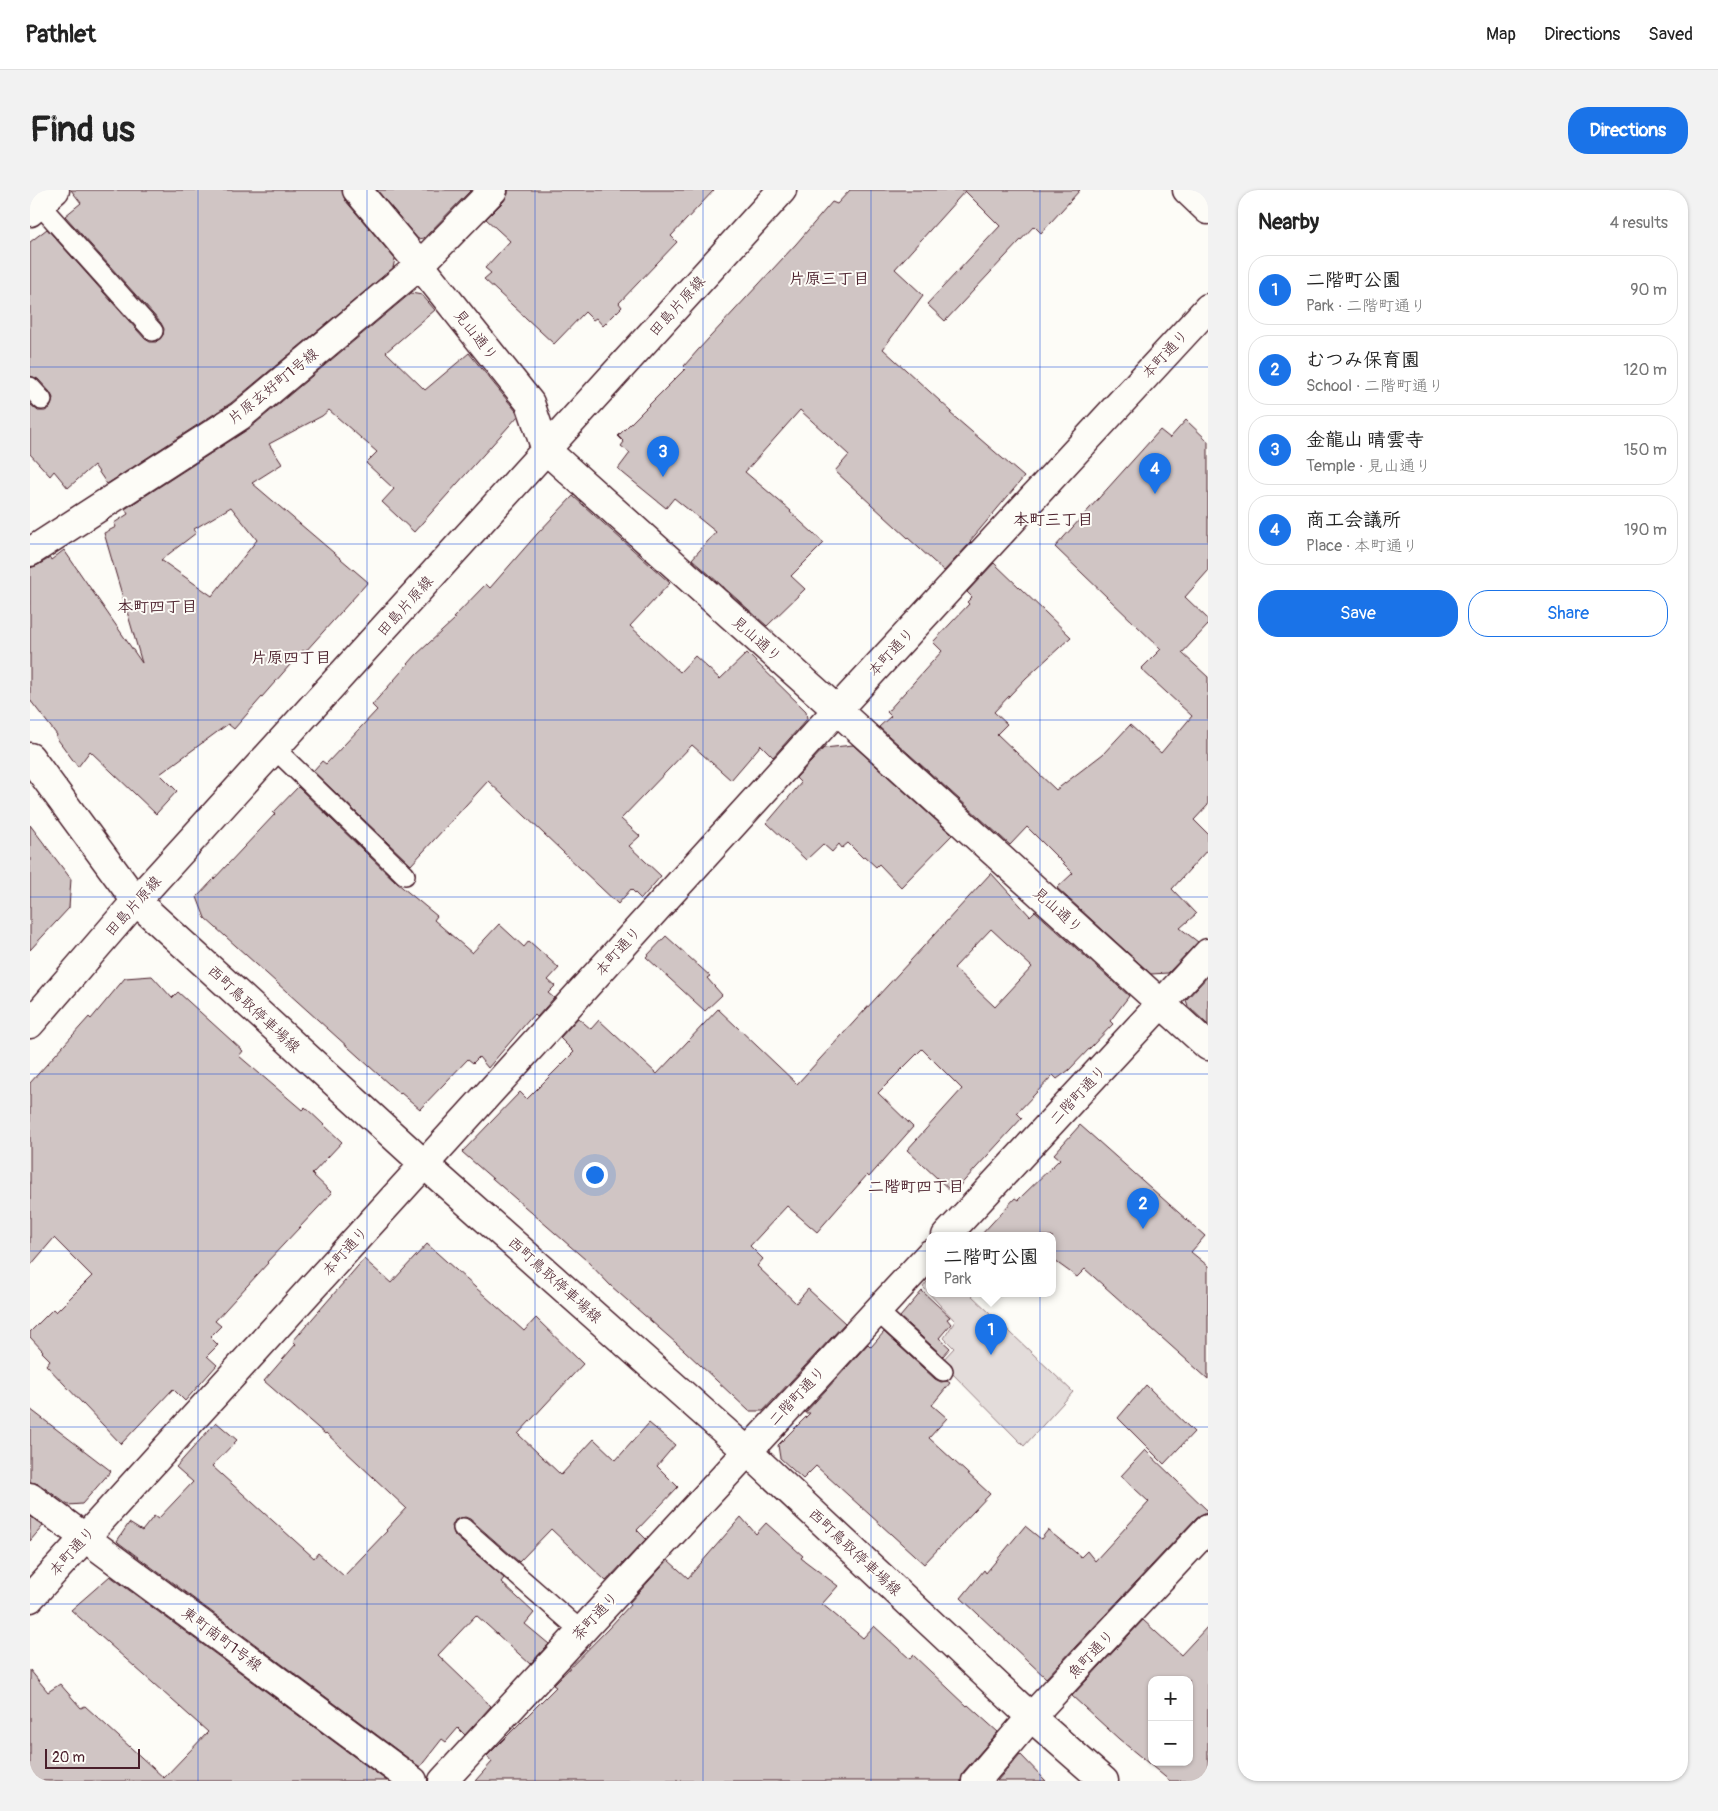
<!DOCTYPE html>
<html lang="en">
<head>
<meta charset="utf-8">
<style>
	:root { --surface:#fff; --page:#f2f2f2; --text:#222; --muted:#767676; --line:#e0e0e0; --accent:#1a73e8 }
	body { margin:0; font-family:Pangolin,"Klee One",sans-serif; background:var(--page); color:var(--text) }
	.controls { position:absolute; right:15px; bottom:15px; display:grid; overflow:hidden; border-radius:10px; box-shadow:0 1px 4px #0004 }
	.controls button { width:45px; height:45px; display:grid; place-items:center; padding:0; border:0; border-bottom:1px solid var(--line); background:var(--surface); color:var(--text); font:25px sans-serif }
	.scale { position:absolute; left:15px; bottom:12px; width:95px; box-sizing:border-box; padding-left:5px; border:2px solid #4a1f2b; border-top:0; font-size:14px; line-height:18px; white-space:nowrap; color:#4a1f2b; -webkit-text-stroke:4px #fdfcf7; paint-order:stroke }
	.you { position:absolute; left:564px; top:984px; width:18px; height:18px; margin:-12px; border:4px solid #fff; border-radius:50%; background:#1a73e8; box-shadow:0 0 0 8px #1a73e833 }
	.badge { display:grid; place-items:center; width:32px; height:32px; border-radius:50%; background:var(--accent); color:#fff; font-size:16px; font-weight:700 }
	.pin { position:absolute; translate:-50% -41px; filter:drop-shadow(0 1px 2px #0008) }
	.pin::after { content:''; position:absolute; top:26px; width:18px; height:15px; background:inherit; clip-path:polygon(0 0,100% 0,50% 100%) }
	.popup { position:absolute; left:896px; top:1042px; width:130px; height:65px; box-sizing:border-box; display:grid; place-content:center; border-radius:10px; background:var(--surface); filter:drop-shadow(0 1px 4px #0005); font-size:16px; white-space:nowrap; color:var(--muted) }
	.popup b { font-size:19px; color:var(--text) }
	.popup::after { content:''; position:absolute; left:50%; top:100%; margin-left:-10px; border:10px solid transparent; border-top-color:var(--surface) }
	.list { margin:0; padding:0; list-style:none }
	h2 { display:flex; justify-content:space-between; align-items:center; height:65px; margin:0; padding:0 20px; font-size:21px }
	h2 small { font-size:16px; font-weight:400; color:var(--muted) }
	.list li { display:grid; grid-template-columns:32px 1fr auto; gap:15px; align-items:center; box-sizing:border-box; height:70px; margin:0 10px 10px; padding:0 10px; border:1px solid var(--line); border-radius:20px }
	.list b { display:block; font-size:19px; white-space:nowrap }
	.list p { margin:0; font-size:16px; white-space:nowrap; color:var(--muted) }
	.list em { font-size:16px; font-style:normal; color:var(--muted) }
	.actions { display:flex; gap:10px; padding:15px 20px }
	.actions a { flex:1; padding:11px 0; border:1px solid var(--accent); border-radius:20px; text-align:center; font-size:18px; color:var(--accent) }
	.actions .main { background:var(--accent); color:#fff }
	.map { position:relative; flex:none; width:1178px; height:1591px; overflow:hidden; border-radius:20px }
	header { display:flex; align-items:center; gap:30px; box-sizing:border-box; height:70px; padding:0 25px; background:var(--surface); border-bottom:1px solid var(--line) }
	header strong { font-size:24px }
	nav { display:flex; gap:28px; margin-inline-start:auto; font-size:18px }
	.intro { display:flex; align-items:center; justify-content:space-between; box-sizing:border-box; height:120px; padding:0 30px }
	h1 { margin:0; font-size:35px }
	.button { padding:12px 22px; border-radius:20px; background:var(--accent); color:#fff; font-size:18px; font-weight:700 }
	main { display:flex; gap:30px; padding:0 30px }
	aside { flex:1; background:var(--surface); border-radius:20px; box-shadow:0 1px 4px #0004 }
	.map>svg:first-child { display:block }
	.green { fill:#e3dcda; stroke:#967e82 }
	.building { fill:#d0c5c4; stroke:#4a1f2b; fill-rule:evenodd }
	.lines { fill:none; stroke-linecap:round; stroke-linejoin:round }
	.lane-casing { stroke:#4a1f2b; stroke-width:22 }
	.street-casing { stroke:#4a1f2b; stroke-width:31 }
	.secondary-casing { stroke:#4a1f2b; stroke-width:31 }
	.lane { stroke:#fdfcf7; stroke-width:19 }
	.street { stroke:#fdfcf7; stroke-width:28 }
	.secondary { stroke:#fdfcf7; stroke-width:28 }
	.grid { fill:none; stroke:#1d4ed8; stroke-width:1; stroke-opacity:0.55 }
	.labels { text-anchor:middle; stroke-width:4; stroke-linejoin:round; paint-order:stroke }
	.street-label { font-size:15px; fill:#4a1f2b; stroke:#fdfcf7 }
	.neighbourhood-label { font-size:16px; font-weight:bold; fill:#4a1f2b; stroke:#fdfcf7 }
</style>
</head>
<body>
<header>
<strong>Pathlet</strong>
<nav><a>Map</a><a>Directions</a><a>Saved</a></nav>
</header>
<div class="intro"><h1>Find us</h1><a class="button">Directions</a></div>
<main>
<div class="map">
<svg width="1178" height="1591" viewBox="0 0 1178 1591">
	<rect width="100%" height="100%" fill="#fdfcf7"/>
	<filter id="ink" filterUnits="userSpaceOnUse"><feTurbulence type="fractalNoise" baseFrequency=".02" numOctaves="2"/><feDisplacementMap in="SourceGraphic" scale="10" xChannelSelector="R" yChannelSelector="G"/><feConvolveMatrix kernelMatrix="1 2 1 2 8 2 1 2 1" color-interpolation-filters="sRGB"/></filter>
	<g filter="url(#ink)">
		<path class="green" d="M900 1088V1104H940L1043 1202 994 1256 911 1172 924 1158 914 1148 925 1131 893 1097Z"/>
		<path class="building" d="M41 0H312L315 10 365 69 363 78 201 213 77 294 64 275 38 298 24 281 20 286 0 264V214L8 221H15L20 218 23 208 20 202 8 189 0 186V52L17 39 115 149 120 152H126L133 145 134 139 131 133 35 26 51 13Z
			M347 0H441L394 48 388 49Z
			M478 0H684L641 46 647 52 589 113 592 117 573 136 566 128 563 130 555 122 524 154 454 89 461 83 455 78 480 51 456 29 474 11 478 4Z
			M820 0H1050L1011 43 1004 36 915 131 897 114 970 36 935 1 865 79 893 105 853 159 922 222 920 223 994 287 940 351 941 352 914 381 805 281 819 265 770 220 715 282 761 321 760 322 794 353 761 386 775 399 737 436 662 369 686 342 644 308 636 318 588 279 600 263 591 256 594 252 588 246 656 178 654 176 668 160 766 54 802 12 807 14Z
			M381 103 392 105 405 120 356 162 395 200 439 163 486 221 488 226 384 342 352 312 364 299 336 273 347 262 299 220 292 226 239 254 252 274 222 293 338 392 275 462 273 460 204 539 198 534 130 584 147 601 126 624 60 561 48 577 26 547 27 545 0 510V378L8 375 20 368 21 370 34 360 112 473 74 343 86 337 84 333 98 324 95 319 220 238ZM201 317 227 350 182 406 131 370 166 343 164 339Z
			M1156 230 1178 251V381L1155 407 1178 429V435L1152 463 1178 487V615L1164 630 1178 644V659L1142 699 1166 724 1150 738 1168 752 1138 783 1121 784 1027 698 1043 683 997 637 980 655 849 537 861 526 857 522 912 461 903 452 939 414 937 412 942 407 937 402 964 373 1041 447 996 488 964 522 977 534 967 544 1026 600 1073 564 1100 535 1131 563 1162 526 1111 479 1131 459 1025 357 1130 240 1140 248Z
			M543 306 640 393 600 436 650 482 665 466 690 489 717 463 776 521 777 529 743 567 731 555 701 590 662 555 591 629 610 646 599 656 631 686 611 709 601 699 588 714 458 591 381 675 283 581 292 571 296 574 347 520 342 515 386 465 425 429 423 428 456 394 460 398 507 344Z
			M823 555 922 645 871 697 849 674 846 677 834 666 833 668 818 653 812 658 809 654 802 662 793 654 776 670 737 633 771 593 766 588 794 558Z
			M268 597 367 693 407 726 404 730 442 763 469 734 494 757 499 751 529 778 518 790 525 796 518 803 524 808 507 827 504 824 458 878 449 867 443 873 438 869 390 919 371 903 370 904 175 728 167 707 245 624 243 623Z
			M0 635 41 689 39 718 0 760Z
			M961 683 1000 726 1005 721 1099 806 1080 831 1083 834 1039 880 1027 889 1023 885 987 923 992 928 923 1003 877 960 932 899 892 859 848 903 883 937 839 987 837 985 787 1042 757 1016 720 1056 733 1069 727 1076 766 1113 778 1099 815 1133 733 1221H719L654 1160 581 1096 556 1070 432 962 490 902 497 909 544 862 530 848 548 828 561 839 569 830 627 884 688 819 767 894ZM961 739 1002 777 965 817 924 778Z
			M636 746 680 786 677 788 692 805 675 821 616 767Z
			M122 786 142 808 148 802 213 861 209 866 272 920 275 917 312 952 282 984 302 1003 237 1072 238 1073 185 1131 191 1136 180 1147 188 1155 177 1166 187 1175 155 1211 143 1199 91 1254 16 1175 20 1170 12 1162 13 1161 0 1147V1142L23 1119 26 1122 62 1086 24 1048 0 1076V893L59 827 61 829 95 788Z
			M1178 786V835L1158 816 1156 810Z
			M1050 935 1175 1046 1161 1062 1178 1076V1189L1055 1079 1047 1087 1022 1069V1046H950L985 1008 988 1010 1030 969 1024 964Z
			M397 1054 494 1141 506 1128 553 1174 488 1244 531 1285 564 1249 586 1270 619 1233 645 1255 627 1276 648 1297 607 1340 616 1349 576 1391 521 1339 489 1372 440 1329 435 1327 425 1330 422 1336 425 1346 474 1388 471 1392 504 1423 495 1434 519 1454 500 1474 446 1425 408 1465 461 1516 435 1545 428 1538 416 1552 412 1549 390 1577 89 1353 87 1351 99 1333 112 1341 124 1326 128 1329 163 1292 146 1277 186 1232 207 1250 182 1276 284 1368 288 1363 314 1386 357 1341 356 1340 376 1318 296 1243 295 1244 234 1191 266 1154 263 1151 334 1069 361 1093Z
			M892 1101 920 1127 917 1129 921 1134 909 1148 920 1158 913 1166 870 1127Z
			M854 1142 905 1189 911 1192 917 1191 920 1193 902 1215 917 1228 899 1248 960 1304 894 1374 786 1276 773 1289 750 1268 748 1255 780 1223H775L838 1154 841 1157Z
			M1116 1195 1164 1242 1134 1274 1088 1228Z
			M0 1219 81 1281 52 1314 38 1315 9 1294 0 1292Z
			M1115 1260 1178 1321 1167 1327 1016 1488 931 1408 954 1380 956 1383 995 1336 1011 1349 1018 1340 1051 1367 1057 1361 1065 1371 1119 1312 1091 1286Z
			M0 1326 13 1336 0 1351Z
			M711 1327 726 1344 736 1333 773 1366 771 1368 808 1396 792 1414 833 1448 844 1436 880 1469 883 1465 937 1516 938 1515 968 1542 934 1581 931 1591H445L462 1572 457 1566 526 1497 523 1495 578 1439 601 1414 599 1413 638 1370 658 1388Z
			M80 1386 357 1591H0V1480L18 1502 30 1494 51 1518 55 1516 134 1588 178 1542 41 1420Z
			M1113 1430 1151 1465 1178 1436V1591H1140L1089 1549 1042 1506ZM1122 1490H1159V1572H1122Z
			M990 1564 1016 1591H967Z"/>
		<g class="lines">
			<g class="lane-casing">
				<path id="lane" d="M9 14 123 141
					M0 197 12 210
					M245 559 375 685
					M847 1121 913 1181
					M433 1338 551 1441"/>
			</g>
			<g class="street-casing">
				<path id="street" d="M327 0 390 75 500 213 516 260 807 520 1178 856
					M0 22 25 0
					M0 362 210 226 390 75 463 0
					M916 1046 1178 763
					M0 1307 383 1591
					M0 1408 807 520 1178 118
					M413 1591 900 1064
					M946 1591 1001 1527 1178 1338"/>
			</g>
			<g class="secondary-casing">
				<path id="secondary" d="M1157 0 1178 20
					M0 567 106 711 394 974 717 1261 1001 1527 1074 1591
					M0 834 106 711 752 0"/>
			</g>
			<use href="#lane" class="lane"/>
			<use href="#street" class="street"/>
			<use href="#secondary" class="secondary"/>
		</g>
	</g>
	<path class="grid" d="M168 0V1591M337 0V1591M505 0V1591M673 0V1591M841 0V1591M1010 0V1591M0 177H1178M0 354H1178M0 530H1178M0 707H1178M0 884H1178M0 1061H1178M0 1237H1178M0 1414H1178"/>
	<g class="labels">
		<g class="street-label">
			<text transform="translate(647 116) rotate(-48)" y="5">田島片原線</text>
			<text transform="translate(446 145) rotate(52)" y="5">見山通り</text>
			<text transform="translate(1135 164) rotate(-47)" y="5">本町通り</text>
			<text transform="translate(243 196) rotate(-39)" y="5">片原玄好町1号線</text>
			<text transform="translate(375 416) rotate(-48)" y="5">田島片原線</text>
			<text transform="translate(727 449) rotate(42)" y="5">見山通り</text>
			<text transform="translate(861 462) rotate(-47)" y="5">本町通り</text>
			<text transform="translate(103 716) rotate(-48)" y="5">田島片原線</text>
			<text transform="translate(1028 720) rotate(42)" y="5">見山通り</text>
			<text transform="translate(588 761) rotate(-48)" y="5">本町通り</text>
			<text transform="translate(224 819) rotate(43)" y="5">西町鳥取停車場線</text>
			<text transform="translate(1048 905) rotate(-47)" y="5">二階町通り</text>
			<text transform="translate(315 1061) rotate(-48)" y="5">本町通り</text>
			<text transform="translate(525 1090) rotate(42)" y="5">西町鳥取停車場線</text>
			<text transform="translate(767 1206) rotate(-47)" y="5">二階町通り</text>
			<text transform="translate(42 1361) rotate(-48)" y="5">本町通り</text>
			<text transform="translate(825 1362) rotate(43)" y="5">西町鳥取停車場線</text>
			<text transform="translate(565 1426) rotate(-47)" y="5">茶町通り</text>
			<text transform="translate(192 1449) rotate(37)" y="5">東町南町1号線</text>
			<text transform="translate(1061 1464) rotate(-47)" y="5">魚町通り</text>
		</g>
		<g class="neighbourhood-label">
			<text x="799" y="94">片原三丁目</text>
			<text x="1023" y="335">本町三丁目</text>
			<text x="127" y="422">本町四丁目</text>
			<text x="261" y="473">片原四丁目</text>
			<text x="886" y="1002">二階町四丁目</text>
		</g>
	</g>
</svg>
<div class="controls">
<button>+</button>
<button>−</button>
</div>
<div class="scale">20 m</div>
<div class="you"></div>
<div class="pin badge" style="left:961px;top:1165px">1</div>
<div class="popup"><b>二階町公園</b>Park</div>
<div class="pin badge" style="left:1113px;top:1039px">2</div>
<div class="pin badge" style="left:633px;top:287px">3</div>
<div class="pin badge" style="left:1125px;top:304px">4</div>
</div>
<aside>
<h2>Nearby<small>4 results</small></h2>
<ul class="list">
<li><span class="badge">1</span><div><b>二階町公園</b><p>Park · 二階町通り</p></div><em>90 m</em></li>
<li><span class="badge">2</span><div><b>むつみ保育園</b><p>School · 二階町通り</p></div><em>120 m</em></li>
<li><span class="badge">3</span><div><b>金龍山 晴雲寺</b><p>Temple · 見山通り</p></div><em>150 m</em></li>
<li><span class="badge">4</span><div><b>商工会議所</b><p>Place · 本町通り</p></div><em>190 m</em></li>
</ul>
<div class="actions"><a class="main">Save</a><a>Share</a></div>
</aside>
</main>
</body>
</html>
